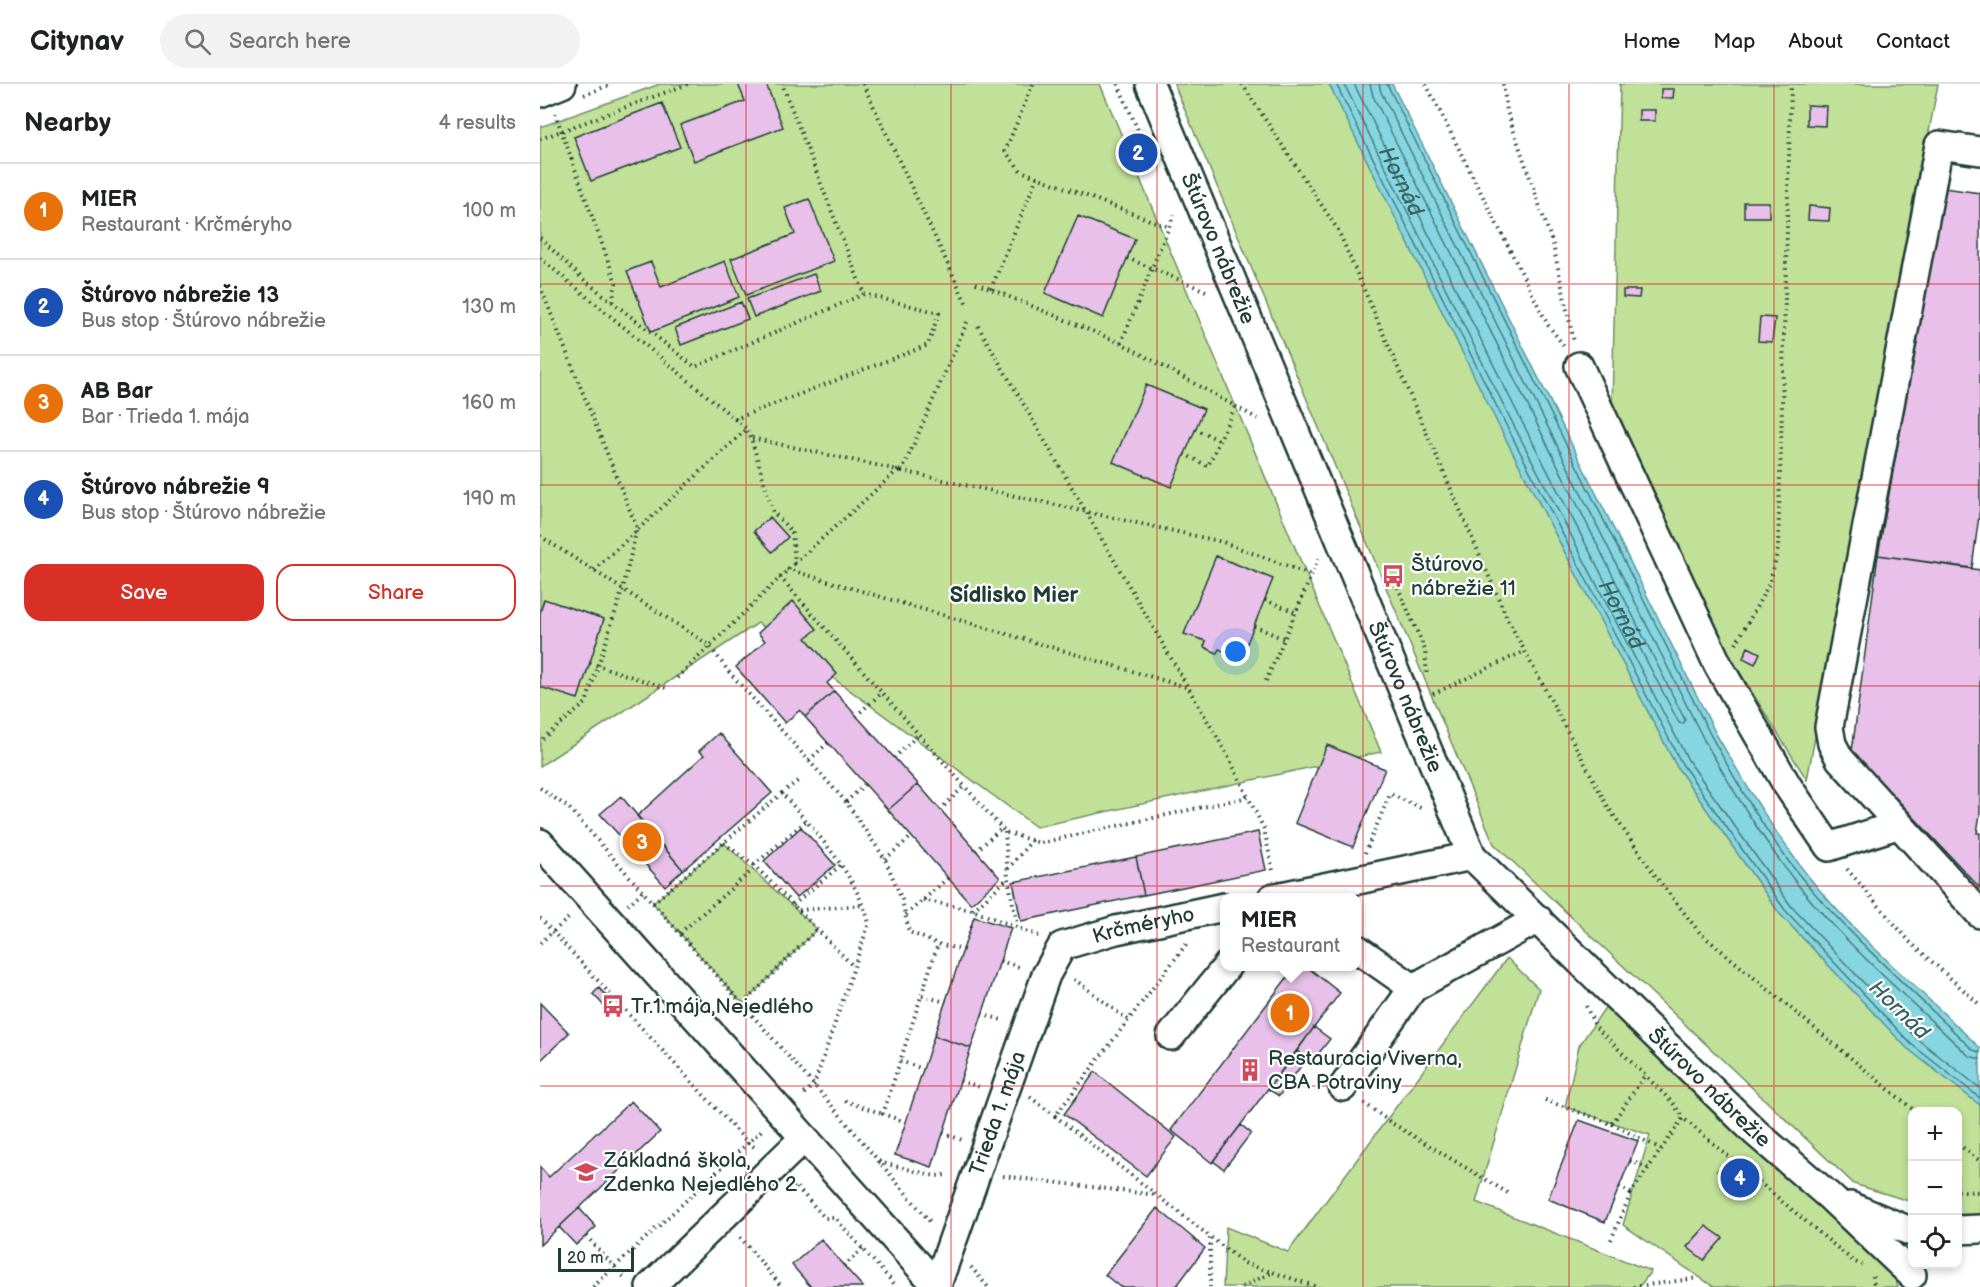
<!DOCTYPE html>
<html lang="en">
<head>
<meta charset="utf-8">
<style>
	:root { --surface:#fff; --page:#f2f2f2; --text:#202124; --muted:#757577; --line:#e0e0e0; --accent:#d93025 }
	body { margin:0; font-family:"Balsamiq Sans",sans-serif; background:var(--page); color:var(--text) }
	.controls { position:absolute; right:18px; bottom:18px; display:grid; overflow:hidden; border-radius:12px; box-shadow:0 3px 9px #0003 }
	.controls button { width:54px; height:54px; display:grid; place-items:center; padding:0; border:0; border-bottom:2px solid var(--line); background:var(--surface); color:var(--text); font:30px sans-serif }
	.scale { position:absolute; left:18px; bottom:15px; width:76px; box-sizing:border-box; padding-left:6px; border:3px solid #1f3d34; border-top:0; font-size:16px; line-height:21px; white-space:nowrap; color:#1f3d34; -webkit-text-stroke:4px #fff; paint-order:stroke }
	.you { position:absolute; left:696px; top:568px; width:21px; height:21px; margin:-15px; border:4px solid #fff; border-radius:50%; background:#1a73e8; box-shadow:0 0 0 9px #1a73e833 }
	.badge { display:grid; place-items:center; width:39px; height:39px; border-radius:50%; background:var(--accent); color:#fff; font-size:20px; font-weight:700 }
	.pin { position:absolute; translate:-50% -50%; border:3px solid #fff; box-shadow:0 2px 6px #0006 }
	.popup { position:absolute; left:680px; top:809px; width:141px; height:78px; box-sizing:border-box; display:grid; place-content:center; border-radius:12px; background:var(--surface); filter:drop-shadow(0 2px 4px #0005); font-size:20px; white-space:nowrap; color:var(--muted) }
	.popup b { font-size:22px; color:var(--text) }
	.popup::after { content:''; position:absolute; left:50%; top:100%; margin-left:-12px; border:12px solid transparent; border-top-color:var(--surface) }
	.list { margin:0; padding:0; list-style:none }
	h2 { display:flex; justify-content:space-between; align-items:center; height:78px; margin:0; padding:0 24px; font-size:26px }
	h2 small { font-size:20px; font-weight:400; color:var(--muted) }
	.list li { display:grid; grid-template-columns:39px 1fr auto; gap:18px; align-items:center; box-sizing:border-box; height:96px; padding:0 24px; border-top:2px solid var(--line) }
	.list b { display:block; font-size:22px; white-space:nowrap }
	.list p { margin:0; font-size:20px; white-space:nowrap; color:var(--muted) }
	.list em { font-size:20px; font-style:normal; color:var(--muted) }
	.actions { display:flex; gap:12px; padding:18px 24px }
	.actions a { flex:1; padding:14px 0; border:2px solid var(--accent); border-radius:18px; text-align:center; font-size:21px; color:var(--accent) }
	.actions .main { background:var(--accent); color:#fff }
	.icon { flex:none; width:33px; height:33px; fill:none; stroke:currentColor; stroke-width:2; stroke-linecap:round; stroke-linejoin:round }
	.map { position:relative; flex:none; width:1440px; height:1203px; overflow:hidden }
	header { display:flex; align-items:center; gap:36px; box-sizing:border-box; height:84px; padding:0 30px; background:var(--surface); border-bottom:2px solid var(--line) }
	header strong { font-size:28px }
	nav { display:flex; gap:33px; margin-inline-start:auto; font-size:21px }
	.search { width:420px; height:54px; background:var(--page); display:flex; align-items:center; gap:15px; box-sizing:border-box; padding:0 21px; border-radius:33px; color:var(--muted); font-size:22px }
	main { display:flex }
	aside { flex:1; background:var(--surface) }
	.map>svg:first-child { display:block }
	.green { fill:#c1e098; stroke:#708e66; stroke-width:1.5 }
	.water { fill:#86d6e2; stroke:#5d999c; stroke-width:1.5 }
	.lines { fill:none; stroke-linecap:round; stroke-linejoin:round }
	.shore { stroke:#487a7a; stroke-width:1.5 }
	.building { fill:#e8c0e9; stroke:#1f3d34; stroke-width:1.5 }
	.minor-casing { stroke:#1f3d34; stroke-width:32 }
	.path { stroke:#1f3d34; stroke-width:4; stroke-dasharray:1.5 4.5; stroke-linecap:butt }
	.minor { stroke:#fff; stroke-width:27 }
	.grid { fill:none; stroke:#d62828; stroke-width:1.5; stroke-opacity:0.55 }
	.labels { text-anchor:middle; stroke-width:4.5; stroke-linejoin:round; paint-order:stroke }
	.street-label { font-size:21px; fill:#1f3d34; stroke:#fff }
	.poi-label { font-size:21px; fill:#1f3d34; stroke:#fff; text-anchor:start }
	.water-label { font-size:22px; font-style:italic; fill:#396360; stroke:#fff }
	.neighbourhood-label { font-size:22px; font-weight:bold; fill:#1f3d34; stroke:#fff }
</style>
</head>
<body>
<header>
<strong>Citynav</strong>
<div class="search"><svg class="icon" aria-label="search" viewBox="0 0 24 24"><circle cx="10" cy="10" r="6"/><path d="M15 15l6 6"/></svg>Search here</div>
<nav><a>Home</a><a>Map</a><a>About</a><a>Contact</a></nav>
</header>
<main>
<aside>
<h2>Nearby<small>4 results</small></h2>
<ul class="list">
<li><span class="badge" style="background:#e8710a">1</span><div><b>MIER</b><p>Restaurant · Krčméryho</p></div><em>100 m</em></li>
<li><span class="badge" style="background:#1a4fb4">2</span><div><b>Štúrovo nábrežie 13</b><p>Bus stop · Štúrovo nábrežie</p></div><em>130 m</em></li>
<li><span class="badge" style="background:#e8710a">3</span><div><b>AB Bar</b><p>Bar · Trieda 1. mája</p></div><em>160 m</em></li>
<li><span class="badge" style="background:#1a4fb4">4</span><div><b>Štúrovo nábrežie 9</b><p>Bus stop · Štúrovo nábrežie</p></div><em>190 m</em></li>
</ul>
<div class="actions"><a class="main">Save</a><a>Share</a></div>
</aside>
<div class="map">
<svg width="1440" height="1203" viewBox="0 0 1440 1203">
	<rect width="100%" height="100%" fill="#fff"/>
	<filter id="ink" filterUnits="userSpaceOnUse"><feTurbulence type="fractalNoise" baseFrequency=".0167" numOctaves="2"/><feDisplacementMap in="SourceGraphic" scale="12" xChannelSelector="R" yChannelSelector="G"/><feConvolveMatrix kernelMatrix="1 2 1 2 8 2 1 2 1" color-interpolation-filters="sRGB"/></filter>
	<g filter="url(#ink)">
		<path class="green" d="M120 0H560L841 668 496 743 218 539 0 682V43Z
			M634 0H789L959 342 1137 683 1240 830 1367 964 1440 1021V1132L1418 1130V1028H1372V1118L1314 1100 954 760Z
			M1080 0H1398L1267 696 1180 557 1072 322Z
			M184 759 277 845 203 920 113 819Z
			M967 874 999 905 936 1118 1111 1187 1099 1203H683L686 1143 748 1168Z
			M1066 922 1288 1124 1306 1149 1355 1194 1358 1203H1174L1083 1141 1110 1051 1025 1023 1039 962Z"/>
		<path class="water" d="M789 0H852L1176 650C1205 699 1233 747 1268 792 1318 855 1383 908 1440 964V1021L1367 964 1240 830 1137 683 959 342Z"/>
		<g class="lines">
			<g class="shore">
				<path d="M796 0 965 339 1142 680 1245 826 1371 960 1440 1014"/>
				<path d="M804 0 971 336 1148 676 1251 822 1376 954 1440 1004"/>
				<path id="s1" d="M814 0 979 332 1139 639 1143 640 1145 636 833 12 830 0"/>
				<path d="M839 0 841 8 1164 656C1193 706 1222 755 1258 801 1308 863 1371 917 1429 972L1440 975"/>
				<path d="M847 0 1171 652C1199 702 1228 754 1265 798 1316 858 1377 911 1433 966L1440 968"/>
			</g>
		</g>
		<path class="building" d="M198 0H226L243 43 154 77 140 41 205 17Z
			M1121 5H1134L1133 14H1121Z
			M122 19 140 63 51 97 34 53Z
			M1267 21 1286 22 1285 42 1267 41Z
			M1099 26H1115V37H1099Z
			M599 71 606 88 599 90 593 73Z
			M1404 104 1440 109V424L1432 484 1338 471Z
			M269 115 294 177 206 211 191 175 255 150 245 124Z
			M1204 118H1229V133H1204Z
			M1269 122 1290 124 1289 137 1268 136Z
			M538 132 595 155 563 234 505 209Z
			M185 177 199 213 111 248 87 187 111 178 121 203Z
			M274 190 281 207 214 233 207 215Z
			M1083 206H1100L1099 214 1083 213Z
			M201 218 208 235 141 261 135 244Z
			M1220 233 1235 234 1232 258 1218 257Z
			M606 301 664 325 631 403 573 378Z
			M230 433 248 453 232 468 214 447Z
			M1338 471 1440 486V730L1437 749H1440V804L1312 667Z
			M676 472 733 495 701 574 679 565 677 569 664 563 666 557 644 550Z
			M4 515 64 535 38 615 0 603V529Z
			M253 517 277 545 266 554 297 590 287 599 294 607 265 633 260 626 245 639 196 583 225 557 218 549Z
			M1208 563 1220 569 1215 580 1203 574Z
			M294 607 378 700 348 726 265 633Z
			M179 649 232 709 143 786 97 732 164 671 159 667Z
			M787 661 845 685 813 763 755 739Z
			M378 700 460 794 431 820 348 726Z
			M81 712 143 786 125 802 60 730Z
			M261 743 295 781 256 814 224 777Z
			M718 748 726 786 604 811 596 773Z
			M596 773 604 811 481 837 473 798Z
			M434 833 471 844 431 964 394 952Z
			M756 882H766L800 909 672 1079 631 1046Z
			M59 904 72 918 66 924 53 910Z
			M0 919 29 949 0 977Z
			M774 943 790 955 772 978 757 967Z
			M394 952 431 964 392 1083 355 1071Z
			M757 967 767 974 739 1012 728 1005Z
			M555 988 636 1053 606 1092 524 1030Z
			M91 1017 120 1048 0 1161V1083L9 1093Z
			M1039 1036 1098 1057 1065 1138 1008 1115Z
			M701 1041 711 1049 684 1085 673 1077Z
			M1184 1079 1197 1090 1190 1098 1177 1087Z
			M39 1124 56 1143 36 1161 19 1143Z
			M617 1124 665 1164 636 1203H580L565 1191Z
			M1166 1142 1183 1154 1164 1176 1147 1163Z
			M281 1155 304 1182 323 1203H271L252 1181Z"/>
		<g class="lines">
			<g class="minor-casing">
				<g id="minor">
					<path id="s2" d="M610 0 932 772 1216 1049 1289 1112 1372 1191"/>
					<path d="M0 9 22 0"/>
					<path d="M1440 67 1399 61 1289 643 1292 660 1300 675 1440 830"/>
					<path d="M1039 282 1178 581 1247 701 1289 763 1357 741"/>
					<path d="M0 759 398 1203"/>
					<path d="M732 814 932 772"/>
					<path d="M816 864 873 904 998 835"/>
					<path d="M631 952 687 882"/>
					<path d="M803 1003 873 904"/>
					<path d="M1310 1122 1372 1148"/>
					<path d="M1418 1146 1440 1145"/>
					<path id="s3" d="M397 1201 506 891 522 862 576 846 684 823"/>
					<path d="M110 1203 264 1054"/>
				</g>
			</g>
			<path class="path" d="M323 0 427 221
				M493 0 465 67 481 87 628 143
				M578 0 614 84
				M702 0 798 146 967 534 1068 723 1117 794 1160 849 1376 1028
				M886 0 1008 241 1024 262
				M963 0 967 27 1013 161 1034 258
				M44 11 72 0
				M15 29 76 199 72 219
				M0 55 148 0
				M0 154 43 195 155 283 324 210 242 0
				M0 174 195 335 388 261 399 229 324 210
				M587 174 666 207
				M436 199 581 259 720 336
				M0 202 97 444 83 504 46 619 0 657
				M451 205 497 93
				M427 238 362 387 683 458 771 491
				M438 242 689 674 708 713
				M581 259 634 131
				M195 335 207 345
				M655 345 679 356
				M644 370 668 382 695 322
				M358 386 255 479 252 448 233 428 211 354 358 386 362 387
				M0 452 169 561 189 588 306 718 345 775 362 816 369 848 398 860
				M247 485 646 603
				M54 486 207 345 211 354
				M853 492 885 566 887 593
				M240 493 465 748 500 759 708 713 724 745 733 787
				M725 516 755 528
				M714 542 744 555
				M1196 560 1230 498 1238 465 1251 0
				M50 579 126 604
				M137 594 255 479
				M726 597 779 474
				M893 610 985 567
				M316 632 343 608
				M354 674 379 650
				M269 676 288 659
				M0 704 29 724 287 1016 392 1140
				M242 709 259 696
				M306 718 325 700
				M400 726 424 702
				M465 748 468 794
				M184 759 216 783 314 883
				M436 767 462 744
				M825 769 850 710 883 725
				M345 775 371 753
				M214 781 266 737
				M468 785 492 756
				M1307 785 1370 858 1440 921
				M383 816 432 826 499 852
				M113 819 242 709C276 749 314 786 329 839L274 1001 261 1012
				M88 821 103 807
				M253 821 302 780
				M259 826 324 821
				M433 826 468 794 477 842
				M366 831 408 794
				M0 834 208 1059 216 1064
				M140 849 216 783
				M0 859 31 832
				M460 877 482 884
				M534 895 588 936
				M382 912 406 918
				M203 920 277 845
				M1046 922 1055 942 1133 1019 1143 1034
				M442 930 465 937
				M360 977 383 985
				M420 997 440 1003
				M490 1013 515 1032 648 858
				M1005 1016 1072 1040 1105 991
				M305 1017 343 1030
				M824 1019 850 1038 968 1109
				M515 1032 704 1179 778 1203
				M366 1038 343 1030 398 860 423 866
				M1072 1040 1121 1065
				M403 1049 422 1056
				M1418 1060 1440 1077
				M1090 1077 1108 1084
				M339 1078 395 1092 408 1091
				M463 1092 616 1111
				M253 1103 255 1101 285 1134H295L357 1203
				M1079 1103 1091 1109 1143 1034 1313 1177 1322 1181
				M1418 1107 1440 1108
				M46 1152 86 1195
				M200 1153 242 1203
				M670 1154V1203
				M1071 1156 1091 1109
				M304 1182 323 1165
				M431 1183 448 1203
				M1333 1192 1334 1203
				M637 1201 639 1203
				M53 1203 224 1044
				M702 1203 731 1189
				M1093 1203 1158 1194"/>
			<use href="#minor" class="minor"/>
		</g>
	</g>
	<path class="grid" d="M206 0V1203M411 0V1203M617 0V1203M823 0V1203M1029 0V1203M1234 0V1203M0 200H1440M0 401H1440M0 602H1440M0 802H1440M0 1002H1440"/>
	<defs>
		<g id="bus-bare" transform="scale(1.8)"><path d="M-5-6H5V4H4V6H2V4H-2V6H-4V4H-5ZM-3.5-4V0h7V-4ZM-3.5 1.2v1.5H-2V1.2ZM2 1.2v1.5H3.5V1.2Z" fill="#d1495b" stroke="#fff" stroke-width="2.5" paint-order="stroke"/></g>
		<g id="building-bare" transform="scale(1.8)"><path d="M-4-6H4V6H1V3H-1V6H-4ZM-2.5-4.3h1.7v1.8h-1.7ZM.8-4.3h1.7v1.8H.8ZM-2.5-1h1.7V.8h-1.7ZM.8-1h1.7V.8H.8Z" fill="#d1495b" stroke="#fff" stroke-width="2.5" paint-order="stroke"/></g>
		<g id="school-bare" transform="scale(1.8)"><path d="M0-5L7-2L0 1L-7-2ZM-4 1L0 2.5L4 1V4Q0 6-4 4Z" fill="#d1495b" stroke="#fff" stroke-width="2.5" paint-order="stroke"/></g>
	</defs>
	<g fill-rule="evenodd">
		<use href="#bus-bare" x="853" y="492"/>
		<use href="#bus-bare" x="73" y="922"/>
		<use href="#building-bare" x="710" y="986"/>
		<use href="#school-bare" x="46" y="1088"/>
	</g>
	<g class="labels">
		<g class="street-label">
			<text dy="7" stroke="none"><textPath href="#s2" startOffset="178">Štúrovo nábrežie</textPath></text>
			<text dy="7" stroke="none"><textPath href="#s2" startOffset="664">Štúrovo nábrežie</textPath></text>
			<text dy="7" stroke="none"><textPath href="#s3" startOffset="446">Krčméryho</textPath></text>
			<text dy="7" stroke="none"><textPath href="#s2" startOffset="1168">Štúrovo nábrežie</textPath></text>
			<text dy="7" stroke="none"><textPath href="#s3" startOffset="182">Trieda 1. mája</textPath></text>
		</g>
		<g class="poi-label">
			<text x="871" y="487">Štúrovo<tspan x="871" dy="24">nábrežie 11</tspan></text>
			<text x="91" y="929">Tr.1.mája,Nejedlého</text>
			<text x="728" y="981">Restauracia Viverna,<tspan x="728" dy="24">CBA Potraviny</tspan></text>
			<text x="64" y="1083">Základná škola,<tspan x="64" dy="24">Zdenka Nejedlého 2</tspan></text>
		</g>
		<g class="water-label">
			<text dy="8" stroke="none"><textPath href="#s1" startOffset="108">Hornád</textPath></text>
			<text dy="8" stroke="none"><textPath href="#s1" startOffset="594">Hornád</textPath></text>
			<text transform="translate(1360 925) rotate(44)" y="8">Hornád</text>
		</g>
		<g class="neighbourhood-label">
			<text x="474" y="518">Sídlisko Mier</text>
		</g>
	</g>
</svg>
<div class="controls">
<button>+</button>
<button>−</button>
<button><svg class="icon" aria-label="locate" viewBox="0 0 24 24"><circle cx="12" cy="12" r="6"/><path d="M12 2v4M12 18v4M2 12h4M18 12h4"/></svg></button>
</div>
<div class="scale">20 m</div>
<div class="you"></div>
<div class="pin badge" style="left:750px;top:929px;background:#e8710a">1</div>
<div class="popup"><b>MIER</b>Restaurant</div>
<div class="pin badge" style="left:598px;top:69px;background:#1a4fb4">2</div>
<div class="pin badge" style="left:102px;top:758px;background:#e8710a">3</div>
<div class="pin badge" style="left:1200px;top:1094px;background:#1a4fb4">4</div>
</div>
</main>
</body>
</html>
